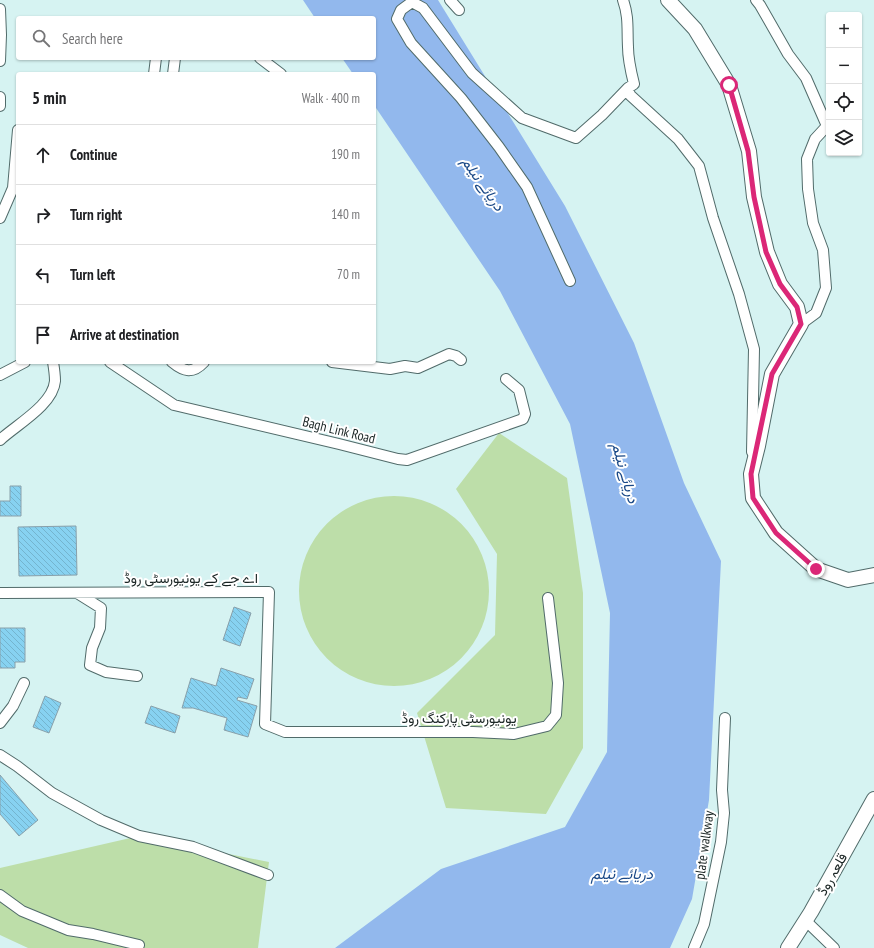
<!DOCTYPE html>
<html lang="en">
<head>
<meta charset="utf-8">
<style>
	:root { --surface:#fff; --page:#f2f2f2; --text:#202124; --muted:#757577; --line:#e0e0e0 }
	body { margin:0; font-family:"PT Sans Narrow",Vazirmatn,sans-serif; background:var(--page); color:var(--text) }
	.controls { position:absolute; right:12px; top:12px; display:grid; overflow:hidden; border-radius:4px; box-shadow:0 1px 3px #0004 }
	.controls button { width:36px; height:36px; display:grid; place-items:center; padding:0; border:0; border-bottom:1px solid var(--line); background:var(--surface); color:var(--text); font:20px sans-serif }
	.stop { position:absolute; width:12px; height:12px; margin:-9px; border:3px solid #db2777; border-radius:50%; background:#fff }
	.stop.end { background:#db2777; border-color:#fff; box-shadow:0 1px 4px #0008 }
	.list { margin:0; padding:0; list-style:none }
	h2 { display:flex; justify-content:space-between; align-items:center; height:52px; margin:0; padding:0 16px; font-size:17px }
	h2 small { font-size:13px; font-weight:400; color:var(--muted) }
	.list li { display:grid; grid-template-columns:26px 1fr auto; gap:12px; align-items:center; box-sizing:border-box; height:60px; padding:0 16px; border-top:1px solid var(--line) }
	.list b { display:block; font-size:15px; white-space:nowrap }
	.list em { font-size:13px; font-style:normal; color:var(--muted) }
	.icon { flex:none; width:22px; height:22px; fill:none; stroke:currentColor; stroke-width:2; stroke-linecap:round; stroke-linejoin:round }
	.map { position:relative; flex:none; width:874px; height:948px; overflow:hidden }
	.search { position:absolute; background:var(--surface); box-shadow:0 1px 3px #0004; left:16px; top:16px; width:360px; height:44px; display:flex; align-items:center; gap:10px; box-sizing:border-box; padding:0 14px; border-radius:4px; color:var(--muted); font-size:15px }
	.panel { position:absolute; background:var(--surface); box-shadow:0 1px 3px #0004; left:16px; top:72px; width:360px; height:292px; border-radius:4px }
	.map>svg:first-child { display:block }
	.green { fill:#bddea9 }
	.water { fill:#92b8ed }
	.building { fill:url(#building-back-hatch); stroke:#89a0aa }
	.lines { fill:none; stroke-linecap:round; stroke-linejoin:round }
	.street-casing { stroke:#516b6a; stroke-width:12 }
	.secondary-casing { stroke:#516b6a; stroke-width:16 }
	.street { stroke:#fff; stroke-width:10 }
	.secondary { stroke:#fff; stroke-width:14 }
	.route { stroke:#db2777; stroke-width:5 }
	.labels { text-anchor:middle; stroke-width:4; stroke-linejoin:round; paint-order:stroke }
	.street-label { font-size:14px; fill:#1a2524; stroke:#fff }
	.water-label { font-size:15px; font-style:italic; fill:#194887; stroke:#fff }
</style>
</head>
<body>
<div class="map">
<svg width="874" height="948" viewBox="0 0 874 948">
	<defs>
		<pattern id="building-back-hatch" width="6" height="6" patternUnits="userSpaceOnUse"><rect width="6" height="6" fill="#87d2f1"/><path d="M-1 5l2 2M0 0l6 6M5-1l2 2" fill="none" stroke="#74b4ce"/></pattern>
	</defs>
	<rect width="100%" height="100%" fill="#d6f3f2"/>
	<path class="green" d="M499 433 567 478 583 593V748L546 814 446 808 417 713 495 635 497 554 456 489Z
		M299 591a95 95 0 1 1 190 0a95 95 0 1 1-190 0Z
		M139 836 269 862 258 948H28L0 935V868Z"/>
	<path class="water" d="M303 0H438L565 206 634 343 684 483 721 561 709 800 692 899 670 948H335L441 869 565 827 607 752 610 613 570 424 500 291 374 105V74H353L342 58H374V18H315Z"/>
	<path class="building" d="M10 486H21V516H0V501H10Z
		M76 526 77 575 19 576 18 527Z
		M234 607 251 613 240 646 223 640Z
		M0 628H25V662H15V668H0Z
		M221 668 254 679 247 699 238 697 237 700 257 706 248 737 224 730 227 718 193 708H182L191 678 216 686Z
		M45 696 61 703 49 733 33 727Z
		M151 706 180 716 175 733 145 723Z
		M0 775 38 820 19 836 0 814Z"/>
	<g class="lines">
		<g class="street-casing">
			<path id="street" d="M450 0 459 10
				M756 0 760 5 788 54 806 78 827 126 815 139 807 159 808 189 813 223 823 250 826 288 816 313 801 324
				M0 9 1 35 0 61
				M260 58 281 74
				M154 74 156 58
				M173 74 175 58
				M628 88 630 95 678 139 699 166 713 218 739 294 754 349 752 452
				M0 97V106
				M0 218 13 188 18 130
				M570 281 527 187 499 147 461 98 411 43 397 19 401 10 412 2 423 8 472 73 522 118 576 138 602 115 628 88 634 84C631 72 628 59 628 47 627 29 629 17 623 0
				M110 362 174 405 339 444 398 459 407 460 523 419 525 414 519 390 506 379
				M172 362C184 372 193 374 204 362
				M332 362 390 369 405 366 418 368 449 354 456 356 461 360
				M0 375 25 362
				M0 440C16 425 53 405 55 381 55 375 54 368 53 362
				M0 593 269 592 265 724 285 732H473L514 734 547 726 556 715 558 683 548 598
				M77 593 101 608 100 628 92 648 90 665 106 672 137 676
				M0 723 13 706 24 683
				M0 755 17 766 52 793 101 820 139 836 193 847 268 875
				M0 895 22 911 68 930 93 934 139 945
				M806 921 834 948
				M694 948 704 924 721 842 724 813 722 790 725 718"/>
		</g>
		<g class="secondary-casing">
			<path id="secondary" d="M668 0 695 29 729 85 749 151 754 197 767 252 780 284 797 307 801 324 772 374 758 446 751 474 753 498 776 533 816 569 848 580 874 575
				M788 948 811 912 874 799"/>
		</g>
		<use href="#street" class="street"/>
		<use href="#secondary" class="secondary"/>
	</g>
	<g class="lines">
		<path class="route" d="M729 85 748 151 754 197 766 252 780 284 797 307 801 324 772 374 751 474 753 498 776 533 816 569"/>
	</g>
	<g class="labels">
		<g class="street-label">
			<text transform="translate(339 430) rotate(14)" y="5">Bagh Link Road</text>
			<text x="191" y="583">اے جے کے یونیورسٹی روڈ</text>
			<text x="459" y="723">یونیورسٹی پارکنگ روڈ</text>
			<text transform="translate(704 845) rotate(-82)" y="5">plate walkway</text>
			<text transform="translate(832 874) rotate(-61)" y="5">قلعہ روڈ</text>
		</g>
		<g class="water-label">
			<text transform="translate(483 184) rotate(55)" y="5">دریائے نیلم</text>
			<text transform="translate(625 473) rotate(74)" y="5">دریائے نیلم</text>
			<text x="622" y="879">دریائے نیلم</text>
		</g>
	</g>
</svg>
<div class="controls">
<button>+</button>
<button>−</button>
<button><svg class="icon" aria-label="locate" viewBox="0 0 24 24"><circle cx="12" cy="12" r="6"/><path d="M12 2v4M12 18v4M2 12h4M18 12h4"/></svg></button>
<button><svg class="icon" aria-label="layers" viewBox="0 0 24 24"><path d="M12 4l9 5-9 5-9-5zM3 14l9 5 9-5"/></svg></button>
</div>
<div class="stop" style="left:729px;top:85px"></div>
<div class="stop end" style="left:816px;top:569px"></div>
<div class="search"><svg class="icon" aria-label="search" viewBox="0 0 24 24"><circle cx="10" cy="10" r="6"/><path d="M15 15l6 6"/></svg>Search here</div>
<section class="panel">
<h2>5 min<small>Walk · 400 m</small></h2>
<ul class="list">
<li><svg class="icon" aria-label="ahead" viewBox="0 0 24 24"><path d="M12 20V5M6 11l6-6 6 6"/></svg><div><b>Continue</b></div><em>190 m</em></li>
<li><svg class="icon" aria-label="right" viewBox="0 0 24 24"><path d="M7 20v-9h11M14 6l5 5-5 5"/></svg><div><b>Turn right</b></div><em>140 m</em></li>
<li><svg class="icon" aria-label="left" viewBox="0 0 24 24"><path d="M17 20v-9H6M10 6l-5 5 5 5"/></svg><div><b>Turn left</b></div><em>70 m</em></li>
<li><svg class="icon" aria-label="arrive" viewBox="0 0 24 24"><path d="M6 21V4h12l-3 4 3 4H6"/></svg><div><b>Arrive at destination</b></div></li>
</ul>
</section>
</div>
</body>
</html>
